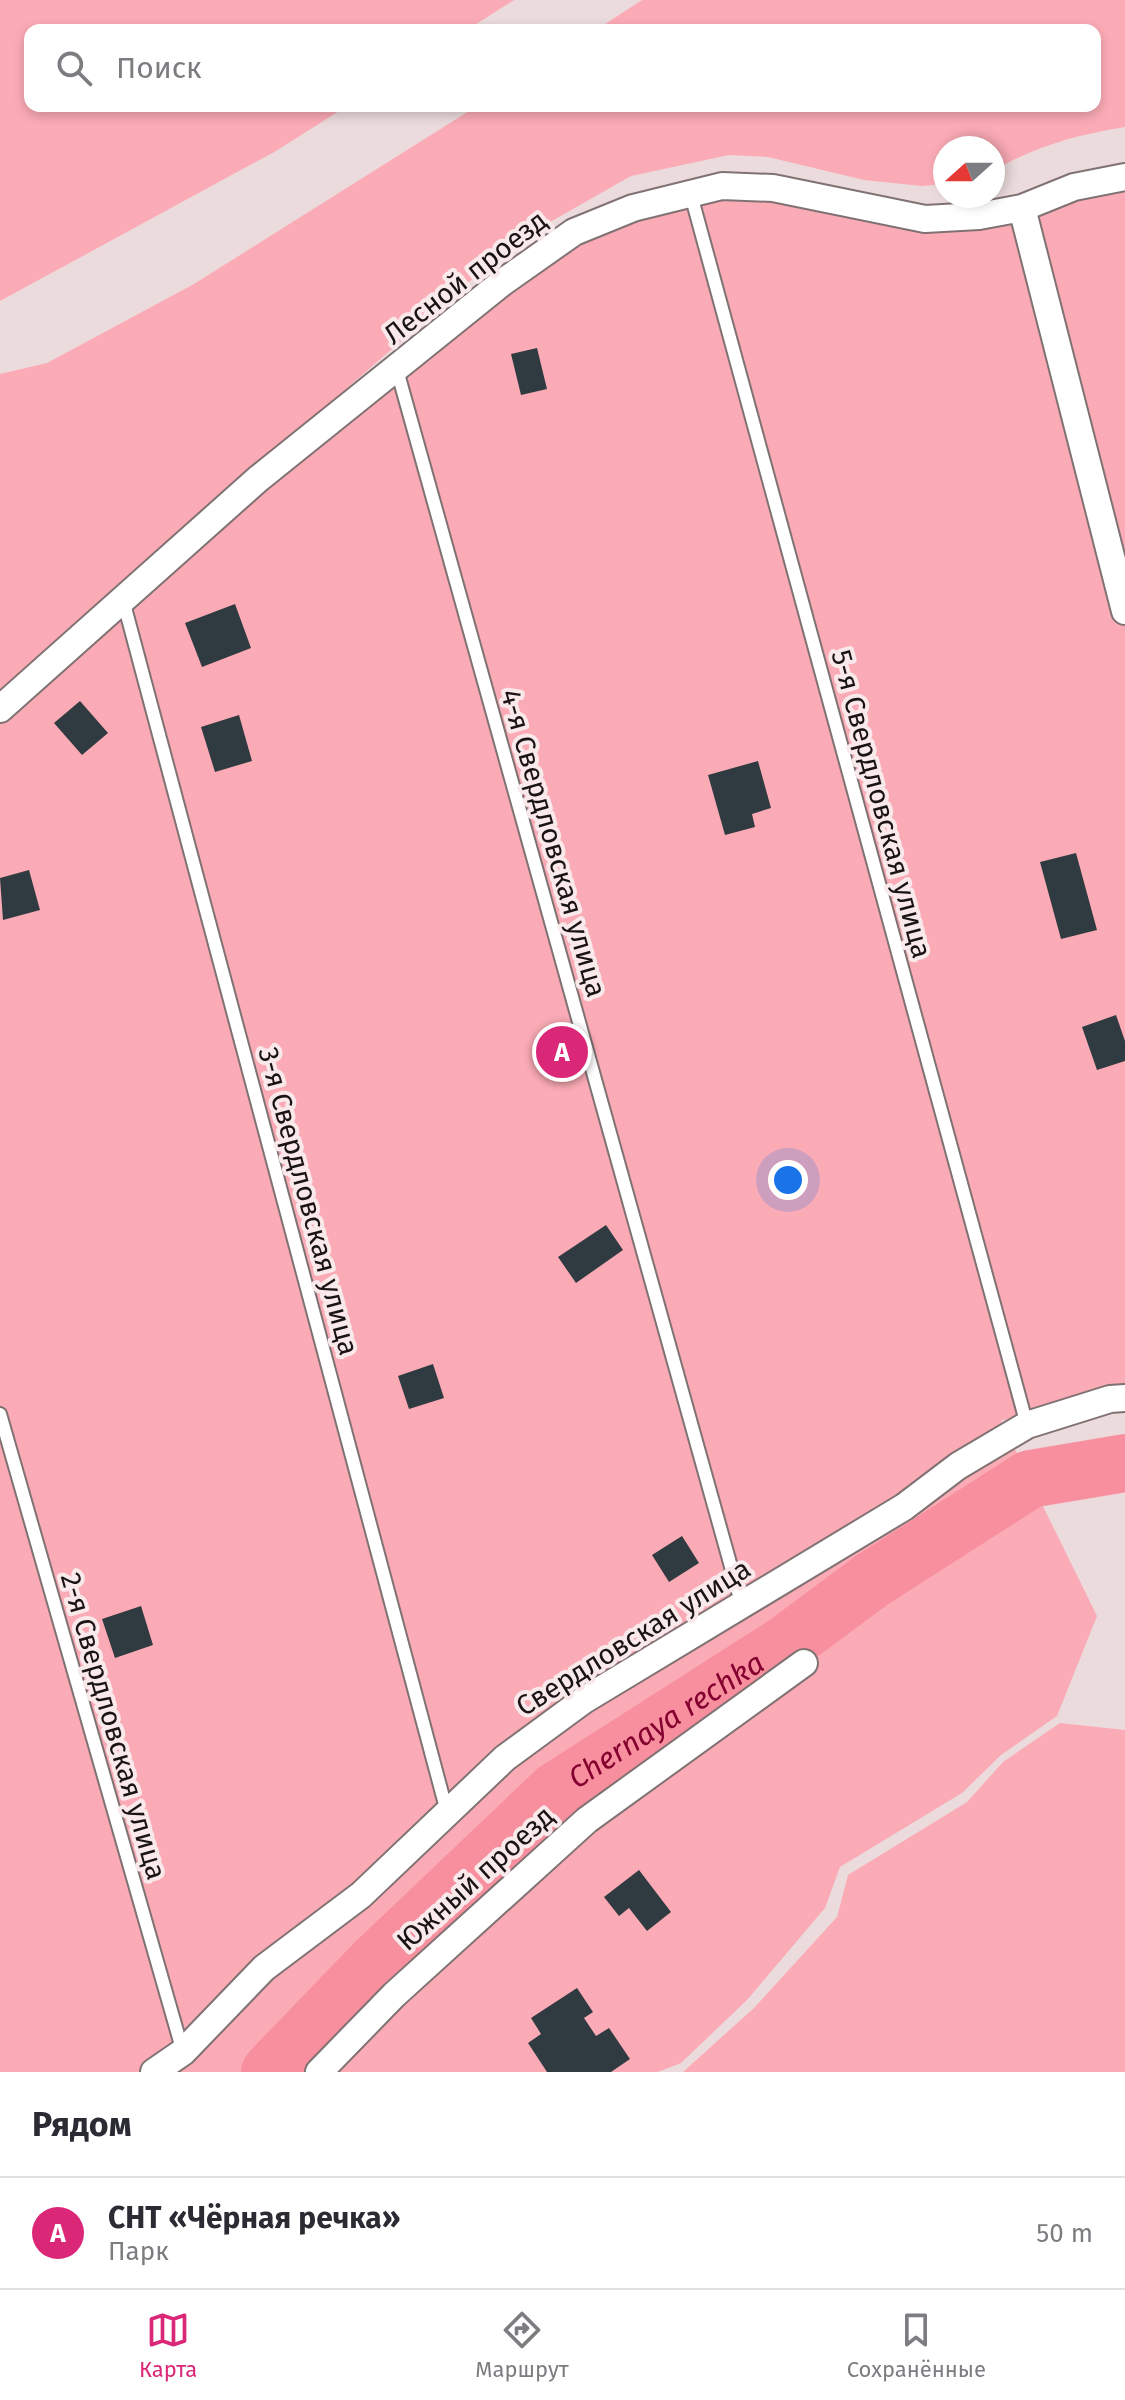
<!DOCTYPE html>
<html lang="ru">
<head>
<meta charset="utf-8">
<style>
	:root { --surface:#fff; --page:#f2f2f3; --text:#2b2b33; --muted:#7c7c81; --line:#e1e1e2; --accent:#db2777 }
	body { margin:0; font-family:"Fira Sans",sans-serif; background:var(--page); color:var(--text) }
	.compass { position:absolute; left:933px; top:136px; width:72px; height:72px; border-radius:50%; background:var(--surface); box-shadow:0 4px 12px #0003; rotate:249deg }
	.you { position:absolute; left:788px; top:1180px; width:28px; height:28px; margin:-20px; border:6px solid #fff; border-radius:50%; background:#1a73e8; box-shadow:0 0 0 12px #1a73e833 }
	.badge { display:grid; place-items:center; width:52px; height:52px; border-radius:50%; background:var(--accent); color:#fff; font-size:26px; font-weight:700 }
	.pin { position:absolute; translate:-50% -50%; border:4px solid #fff; box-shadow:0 2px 8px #0006 }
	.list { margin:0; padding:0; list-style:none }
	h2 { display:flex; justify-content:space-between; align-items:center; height:104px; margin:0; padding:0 32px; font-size:34px }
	h2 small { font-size:26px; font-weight:400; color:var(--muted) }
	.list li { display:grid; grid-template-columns:52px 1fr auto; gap:24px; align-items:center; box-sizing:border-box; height:112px; padding:0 32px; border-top:2px solid var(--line) }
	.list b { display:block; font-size:30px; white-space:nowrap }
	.list p { margin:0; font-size:26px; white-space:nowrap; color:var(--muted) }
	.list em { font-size:26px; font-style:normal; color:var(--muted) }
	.icon { flex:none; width:44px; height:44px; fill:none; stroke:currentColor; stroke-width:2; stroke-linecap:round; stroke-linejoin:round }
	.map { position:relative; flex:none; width:1125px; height:2072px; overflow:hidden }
	.search { position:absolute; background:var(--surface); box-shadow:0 4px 12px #0003; left:24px; right:24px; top:24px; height:88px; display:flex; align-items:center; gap:20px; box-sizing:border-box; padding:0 28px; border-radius:16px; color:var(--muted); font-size:30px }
	.sheet { height:216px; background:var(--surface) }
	nav { display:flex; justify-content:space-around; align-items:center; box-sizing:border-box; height:112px; border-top:2px solid var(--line); background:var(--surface); font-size:22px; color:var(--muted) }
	nav a { display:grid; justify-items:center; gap:4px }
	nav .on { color:var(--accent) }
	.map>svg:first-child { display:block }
	.green { fill:#fbabb5 }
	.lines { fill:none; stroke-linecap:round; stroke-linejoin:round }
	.river { stroke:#f78f9e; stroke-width:58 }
	.building { fill:#303b41 }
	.lane-casing { stroke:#807273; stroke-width:16 }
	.street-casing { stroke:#807273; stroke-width:30 }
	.lane { stroke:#fff; stroke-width:12 }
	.street { stroke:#fff; stroke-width:26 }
	.labels { text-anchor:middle; stroke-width:8; stroke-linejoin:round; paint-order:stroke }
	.street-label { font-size:28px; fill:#191314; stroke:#f9e9ea }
	.water-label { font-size:30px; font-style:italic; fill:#83002f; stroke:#f9e9ea }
</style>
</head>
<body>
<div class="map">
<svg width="1125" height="2072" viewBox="0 0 1125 2072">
	<rect width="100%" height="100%" fill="#ecdbdd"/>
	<path class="green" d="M0 0H514L467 30H30V106H347L276 151 0 301Z
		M642 0H1125V127C1076 135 1036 146 993 171V148H945V184L922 186 864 180 768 157 729 155 631 176 515 242 0 690V374L47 363 194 284 477 106H1095V30H596Z
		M1125 181V1385L1001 1421 1097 1616 1057 1716 1001 1755 962 1793 840 1867 825 1908 747 2000 681 2063 658 2072H0V718L263 481 583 234 730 191 921 208Z
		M1060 1723 1125 1730V2072H683L755 2007 837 1917 848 1875 967 1802 1003 1762Z"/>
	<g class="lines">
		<path class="river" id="s1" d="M270 2072 375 1963 556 1791 786 1644 872 1580 1030 1479 1125 1463"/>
	</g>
	<path class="building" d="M537 348 547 389 521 395 511 354Z
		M235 604 251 648 202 667 185 623Z
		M80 701 108 733 82 755 54 723Z
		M239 715 252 761 215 772 201 727Z
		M758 761 771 808 752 814 755 827 725 835 708 775Z
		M1076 853 1097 930 1061 939 1040 862Z
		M29 870 40 910 3 920 0 878Z
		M1116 1015 1125 1041V1061L1097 1070 1082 1027Z
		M606 1225 623 1250 576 1283 558 1257Z
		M433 1364 444 1398 409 1409 398 1376Z
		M682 1536 699 1563 669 1582 652 1555Z
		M141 1606 153 1645 115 1658 102 1619Z
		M639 1870 671 1912 647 1931 629 1908 619 1916 604 1897Z
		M577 1988 593 2012 584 2018 596 2036 609 2028 630 2059 611 2072H547L528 2043 541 2034 531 2018Z"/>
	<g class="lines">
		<g class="lane-casing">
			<path id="lane" d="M691 195 1027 1425
				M397 370 742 1606
				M123 600 447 1812
				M0 1414 183 2052"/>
		</g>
		<g class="street-casing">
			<path id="street" d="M1022 208 1125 611
				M0 709 258 479 503 282 574 232 633 208 722 186 773 188 925 219 979 216 1022 208 1074 187 1125 177
				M154 2072 183 2052 264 1968 361 1895 505 1758 584 1700 904 1507 958 1466 1027 1425 1110 1399 1125 1398
				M319 2072 394 1995 587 1820 804 1663"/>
		</g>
		<use href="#lane" class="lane"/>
		<use href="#street" class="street"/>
	</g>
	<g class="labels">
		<g class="street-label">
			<text transform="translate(465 277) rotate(-38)" y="10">Лесной проезд</text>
			<text transform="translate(882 804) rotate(75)" y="10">5-я Свердловская улица</text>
			<text transform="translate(554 843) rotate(74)" y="10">4-я Свердловская улица</text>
			<text transform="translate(309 1201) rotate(75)" y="10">3-я Свердловская улица</text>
			<text transform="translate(633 1637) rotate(-32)" y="10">Свердловская улица</text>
			<text transform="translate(114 1726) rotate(74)" y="10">2-я Свердловская улица</text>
			<text transform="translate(475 1878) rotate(-42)" y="10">Южный проезд</text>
		</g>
		<g class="water-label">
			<text dy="10" stroke="none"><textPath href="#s1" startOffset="532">Chernaya rechka</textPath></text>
		</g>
	</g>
</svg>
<svg class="compass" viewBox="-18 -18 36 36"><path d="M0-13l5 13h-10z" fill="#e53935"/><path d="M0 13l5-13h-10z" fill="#7c7c81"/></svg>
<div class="you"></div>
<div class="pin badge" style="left:562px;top:1052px">A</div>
<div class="search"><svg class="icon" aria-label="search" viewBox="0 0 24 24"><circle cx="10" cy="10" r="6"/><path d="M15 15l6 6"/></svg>Поиск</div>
</div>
<section class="sheet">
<h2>Рядом<small></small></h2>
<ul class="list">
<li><span class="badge">A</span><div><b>СНТ «Чёрная речка»</b><p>Парк</p></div><em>50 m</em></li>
</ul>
</section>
<nav>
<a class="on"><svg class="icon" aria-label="map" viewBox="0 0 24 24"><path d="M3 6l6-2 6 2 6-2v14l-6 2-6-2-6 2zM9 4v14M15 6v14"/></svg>Карта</a>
<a><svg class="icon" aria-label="directions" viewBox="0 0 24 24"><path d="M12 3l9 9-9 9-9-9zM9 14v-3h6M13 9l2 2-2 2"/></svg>Маршрут</a>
<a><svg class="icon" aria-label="saved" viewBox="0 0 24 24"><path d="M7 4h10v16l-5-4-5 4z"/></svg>Сохранённые</a>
</nav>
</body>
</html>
